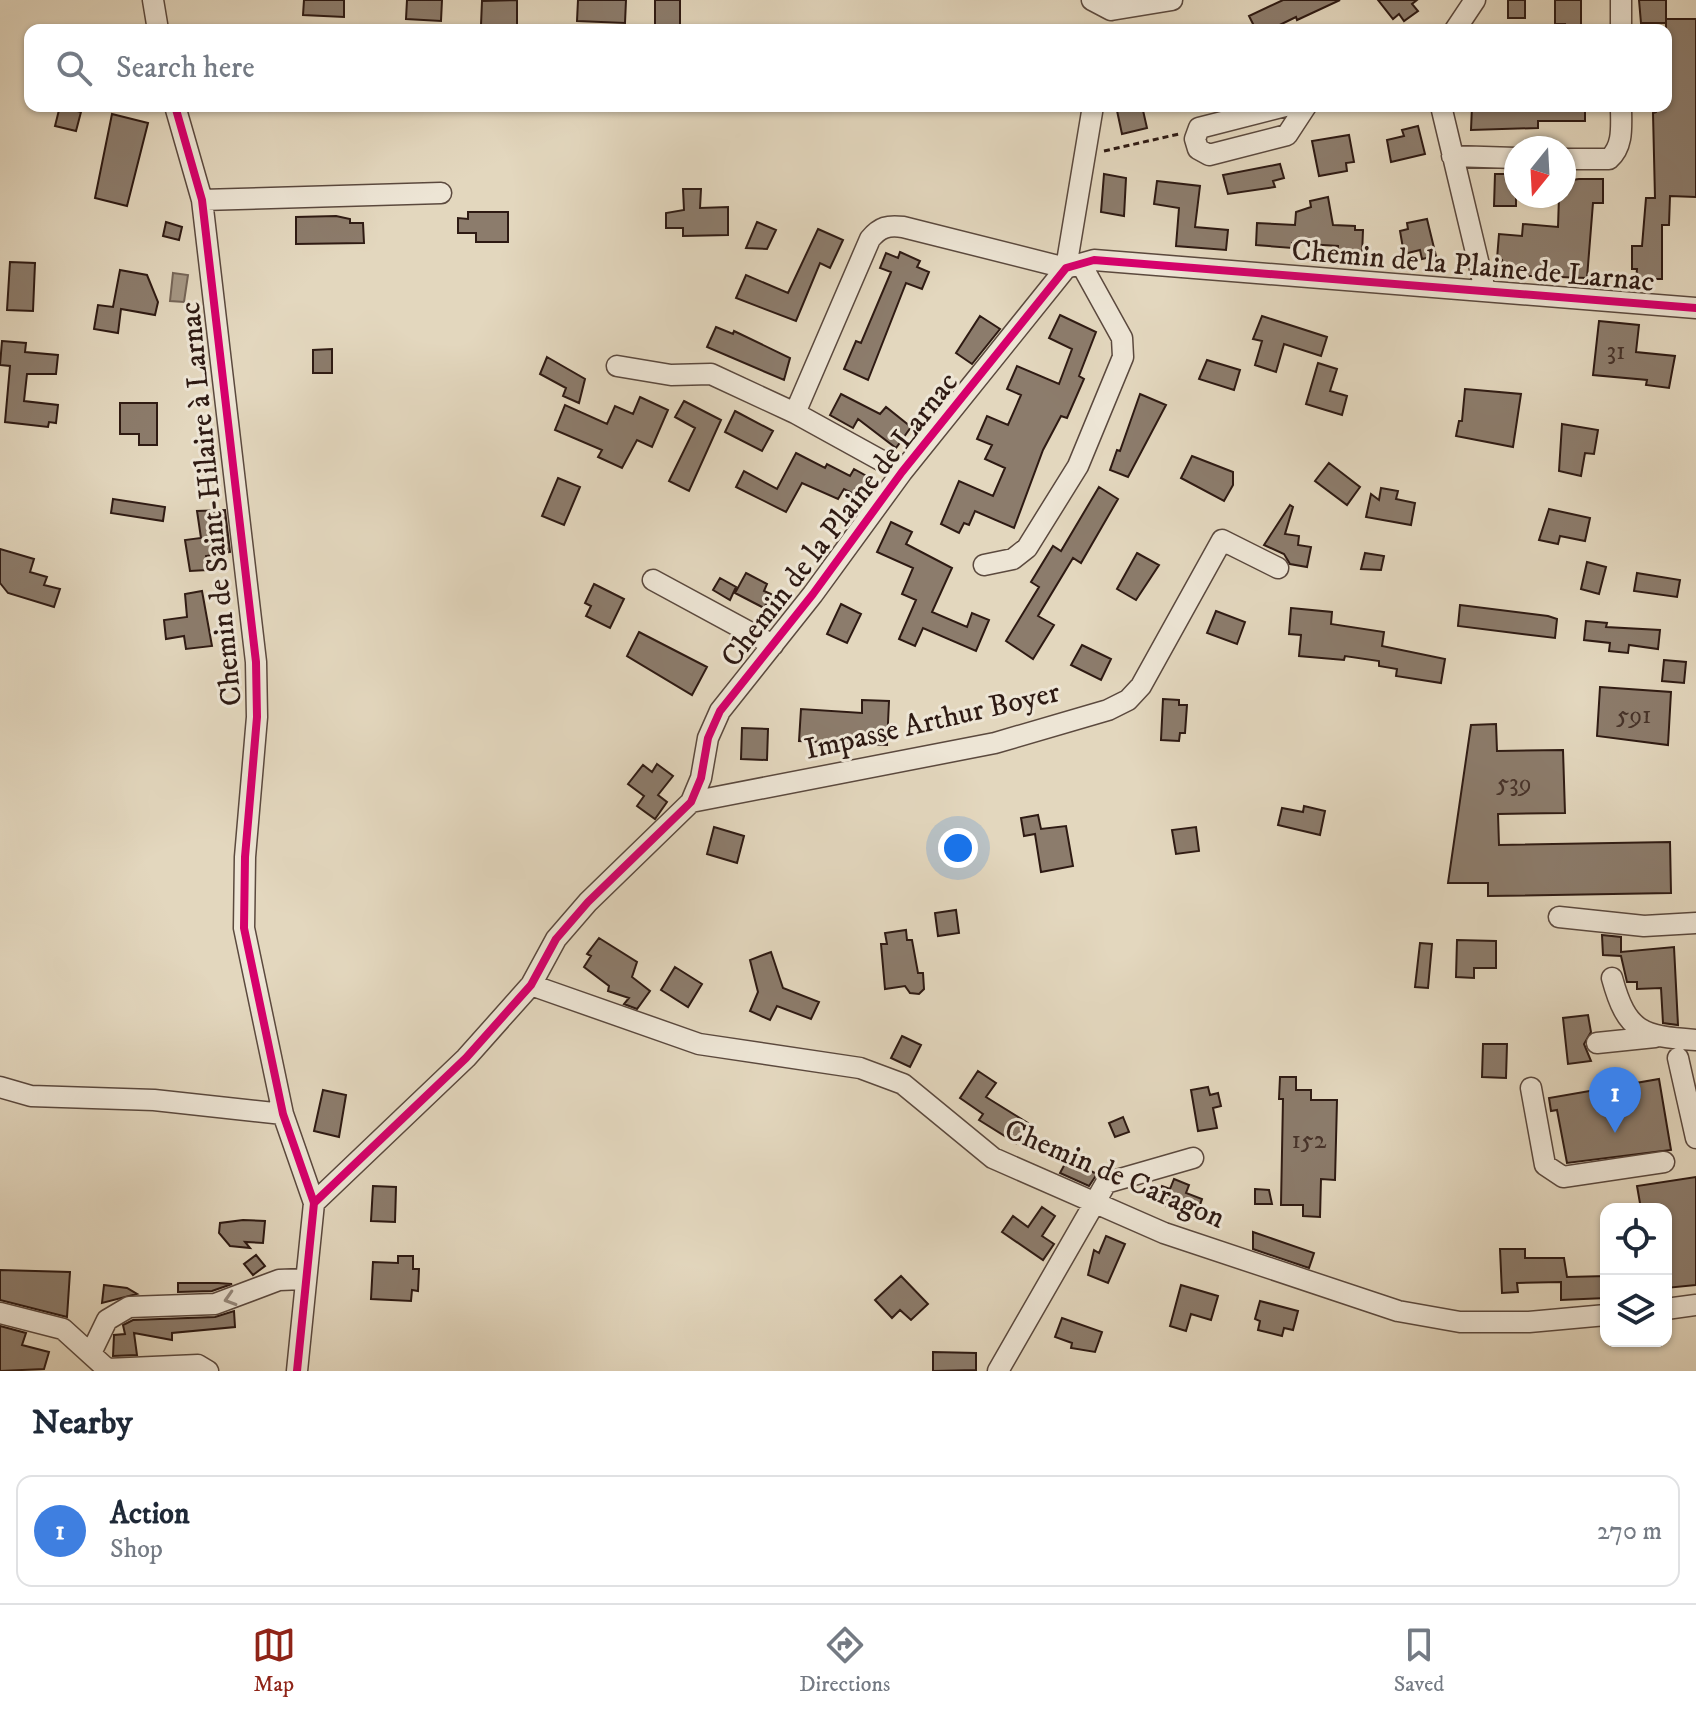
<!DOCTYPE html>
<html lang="en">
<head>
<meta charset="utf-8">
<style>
	:root { --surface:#fff; --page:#f6f6f7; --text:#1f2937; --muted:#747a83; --line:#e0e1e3; --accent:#8f2418 }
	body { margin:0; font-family:"IM FELL DW Pica",serif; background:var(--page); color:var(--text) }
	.controls { position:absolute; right:24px; bottom:24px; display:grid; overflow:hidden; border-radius:16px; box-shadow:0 2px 6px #0004 }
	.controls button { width:72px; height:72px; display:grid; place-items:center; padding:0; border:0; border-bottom:2px solid var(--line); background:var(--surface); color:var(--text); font:40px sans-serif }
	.compass { position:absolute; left:1504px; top:136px; width:72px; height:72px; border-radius:50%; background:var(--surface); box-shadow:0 2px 6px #0004; rotate:198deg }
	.you { position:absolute; left:958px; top:848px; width:28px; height:28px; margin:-20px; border:6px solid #fff; border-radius:50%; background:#1a73e8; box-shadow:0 0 0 12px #1a73e833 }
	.badge { display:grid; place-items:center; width:52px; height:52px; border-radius:50%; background:var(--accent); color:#fff; font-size:26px; font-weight:700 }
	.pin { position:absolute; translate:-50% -66px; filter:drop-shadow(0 2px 4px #0008) }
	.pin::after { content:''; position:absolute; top:42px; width:28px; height:24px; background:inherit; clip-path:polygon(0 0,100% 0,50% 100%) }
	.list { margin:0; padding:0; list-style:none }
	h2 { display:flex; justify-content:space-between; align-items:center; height:104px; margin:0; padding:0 32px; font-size:34px }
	h2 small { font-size:26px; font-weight:400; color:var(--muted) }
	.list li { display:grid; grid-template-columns:52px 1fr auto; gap:24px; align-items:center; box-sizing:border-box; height:112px; margin:0 16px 16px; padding:0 16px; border:2px solid var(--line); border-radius:16px }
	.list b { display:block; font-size:30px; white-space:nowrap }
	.list p { margin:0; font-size:26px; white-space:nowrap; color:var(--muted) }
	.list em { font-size:26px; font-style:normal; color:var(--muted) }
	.icon { flex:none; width:44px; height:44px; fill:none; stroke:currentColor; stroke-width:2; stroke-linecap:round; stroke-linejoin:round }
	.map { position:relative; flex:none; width:1696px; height:1371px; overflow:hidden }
	.search { position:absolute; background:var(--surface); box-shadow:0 2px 6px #0004; left:24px; right:24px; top:24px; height:88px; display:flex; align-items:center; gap:20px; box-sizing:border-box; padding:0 28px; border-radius:16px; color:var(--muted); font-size:30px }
	.sheet { height:232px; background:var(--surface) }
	nav { display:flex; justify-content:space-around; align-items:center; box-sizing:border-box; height:112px; border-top:2px solid var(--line); background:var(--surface); font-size:22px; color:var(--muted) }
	nav a { display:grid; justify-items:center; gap:4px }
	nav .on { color:var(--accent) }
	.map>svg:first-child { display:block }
	.water { fill:#a59784; stroke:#756557; stroke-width:2 }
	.building { fill:#8c7c6c; stroke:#2e1a13; stroke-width:2 }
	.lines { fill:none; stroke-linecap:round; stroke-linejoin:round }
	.minor-casing { stroke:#5b493e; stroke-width:23 }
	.path { stroke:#2e1a13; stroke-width:3; stroke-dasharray:6 4; stroke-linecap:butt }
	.minor { stroke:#ede5d5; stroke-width:20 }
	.cycleway-casing { stroke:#ede5d5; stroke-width:13 }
	.cycleway { stroke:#d6006c; stroke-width:8 }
	.oneway { stroke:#978a7e }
	.labels { text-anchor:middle; stroke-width:6; stroke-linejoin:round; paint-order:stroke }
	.number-label { font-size:26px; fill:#463229 }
	.street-label { font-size:30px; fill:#2e1a13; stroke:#ede5d5 }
</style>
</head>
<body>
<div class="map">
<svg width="1696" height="1371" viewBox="0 0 1696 1371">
	<rect width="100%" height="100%" fill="#e3d7be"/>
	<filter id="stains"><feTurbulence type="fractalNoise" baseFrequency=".0025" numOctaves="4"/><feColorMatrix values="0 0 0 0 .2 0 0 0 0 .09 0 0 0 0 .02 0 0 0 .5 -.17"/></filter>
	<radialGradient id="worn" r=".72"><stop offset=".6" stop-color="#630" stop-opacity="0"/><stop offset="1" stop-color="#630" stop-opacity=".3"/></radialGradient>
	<path class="water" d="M173 273 188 275 184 302 170 301Z"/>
	<path class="building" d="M304 0H344V17L303 15Z
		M407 0H442L441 21 406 19Z
		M517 0V25H481L482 1Z
		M578 0H626L625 23 577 21Z
		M655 0H680V30H655Z
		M1283 0H1340L1297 20 1296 17 1269 30H1256L1249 16Z
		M1378 0H1417L1412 4 1418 11 1404 21 1399 14 1393 19Z
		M1508 0H1525V18H1508Z
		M1555 0H1581V30H1565V24H1555Z
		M1639 0H1666V23H1641Z
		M1666 19H1696V197L1670 196 1669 225H1662V279H1636L1637 269H1632V246H1642L1646 198H1655L1653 113 1656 112V106H1666Z
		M60 106H77V111L81 112 76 131 55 126Z
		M1116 106H1142L1147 128 1122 134Z
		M1472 106H1585V121H1538V128L1471 130Z
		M112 114 148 123 127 206 95 198Z
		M1418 126 1425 154 1391 162 1387 140 1404 136 1402 130Z
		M1349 135 1354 162 1346 163 1347 171 1319 176 1312 141Z
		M1280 164 1284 178 1273 181 1275 187 1228 194 1223 175Z
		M1104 174 1126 178 1124 216 1101 212Z
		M1495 174H1516V206H1494Z
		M1579 179H1603V203H1593L1587 278 1501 275 1502 260 1497 259 1499 234 1522 236 1523 224 1558 227 1559 196H1564V181Z
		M1157 181 1200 186 1195 227 1228 230 1226 250 1176 246 1179 208 1154 204Z
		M683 189H701L700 208 728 207V235L683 236V228H666V213L684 210Z
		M1328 197 1333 225 1355 226V230H1363L1362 255 1338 254V246L1292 243V248L1256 245 1257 223 1295 225 1296 212 1311 207 1310 201Z
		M468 212H508V242H476V233H458V218L468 219Z
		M336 216 350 219V223H363L364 243 296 244V217Z
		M1427 219 1436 256 1422 259 1420 250 1404 254 1400 231 1408 229 1407 223Z
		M166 222 182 227 179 240 163 236Z
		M757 222 776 230 767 249 746 248Z
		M818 229 843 240 830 268 820 263 796 321 736 298 746 275 788 293Z
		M900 252 920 261 917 267 929 272 922 289 906 283 868 380 844 369 856 341 861 343 891 272 880 268 886 253 898 258Z
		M10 262 35 263 33 311 7 310Z
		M120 270 147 275 158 302 155 315 121 309 118 333 94 329 98 305 113 307Z
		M1060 315 1096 332 1079 376 1084 379 1067 418 1061 416 1043 450 1014 528 975 511 969 525 964 523 959 533 941 524 959 481 993 496 1005 468 985 459 992 445 977 439 987 416 1008 425 1021 395 1007 389 1017 366 1059 384 1072 349 1049 338Z
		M980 316 1000 329 972 364 956 353Z
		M1262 316 1327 337 1321 356 1284 344 1276 372 1255 365 1262 341 1253 339Z
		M1599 321 1639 325 1636 352 1675 356 1669 388 1646 385 1647 380 1593 375Z
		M716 327 733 334 734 331 790 358 784 380 707 347Z
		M2 341 26 343 25 352 58 355 56 374H27L24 401 58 405 56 423 49 422 48 427 5 422 10 366 0 365Z
		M332 349V373H313V350Z
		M547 357 585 379 579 403 563 396 566 388 540 374Z
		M1207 360 1240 370 1234 390 1199 379Z
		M1318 363 1337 369 1330 391 1347 396 1342 415 1306 404Z
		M1465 389 1521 394 1513 447 1456 436 1459 421H1462Z
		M841 394 880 414 886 407 911 427 896 448 858 419 853 428 830 415Z
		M1140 394 1166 405 1128 477 1110 470 1117 450 1120 451Z
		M640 397 668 410 652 447 637 440 622 468 598 457 602 450 555 430 565 405 607 424 615 406 633 414Z
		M684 401 721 420 689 491 669 481 695 428 675 417Z
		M120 403H157V445H139V434H120Z
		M735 411 773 431 762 451 725 432Z
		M1562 424 1598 430 1594 454 1585 453 1581 476 1559 471Z
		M796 453 825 468 827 464 850 476 854 469 870 478 860 497 844 489 838 499 802 483 786 512 736 487 744 471 777 489Z
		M1192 456 1233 472V485L1224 501 1181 478Z
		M1329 463 1360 487 1347 505 1315 481Z
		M558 478 580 487 564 525 542 516Z
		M1099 487 1118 499 1081 563 1073 558 1038 616 1054 625 1033 659 1006 641 1039 587 1031 582 1053 546 1061 551Z
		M1381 488 1398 491 1396 499 1415 503 1411 525 1366 517 1371 494 1379 500Z
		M113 499 165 507 163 521 111 513Z
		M1290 505 1293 507 1285 534 1299 536 1298 545 1311 547 1307 567 1290 564 1284 554 1264 545Z
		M1549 509 1590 518 1585 541 1560 536 1558 544 1539 540Z
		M225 510 230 552 206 556 207 570 190 571 185 540 201 538 197 511Z
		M891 522 912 532 906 544 952 568 932 612 967 627 972 613 989 620 976 651 923 628 915 646 899 639 916 600 902 594 913 568 877 552Z
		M0 549 34 559 30 572 47 577 44 585 60 589 54 607 8 593 0 583Z
		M1137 553 1159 565 1136 600 1117 589Z
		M1365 553 1384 556 1381 570 1361 569Z
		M1587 562 1606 567 1599 594 1581 589Z
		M746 573 767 584 764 591 771 594 764 608 735 593Z
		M1637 573 1680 580 1677 597 1634 591Z
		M720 578 736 587 730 600 713 590Z
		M594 584 624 599 610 628 586 616 591 606 585 603Z
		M202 591 212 646 186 649 184 636 166 639 164 620 187 617 185 594Z
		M841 604 861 614 847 643 827 634Z
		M1460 605 1548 616 1557 619 1555 638 1458 626Z
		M1291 608 1332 612 1331 624 1384 632 1382 646 1445 659 1441 683 1396 676 1397 669 1379 666V661L1345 656 1344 660 1299 656 1301 635 1289 634Z
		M1216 611 1245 622 1237 644 1207 633Z
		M1586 621 1607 623 1606 627 1660 630 1658 649 1629 645 1628 653 1609 651 1610 643 1584 640Z
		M639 632 707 667 692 695 627 656Z
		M1082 645 1111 659 1101 680 1071 665Z
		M1664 660 1686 662 1684 683 1662 681Z
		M1600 687 1671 692 1668 745 1597 736Z
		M1163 699 1179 700V705H1187L1185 733H1180L1179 741 1161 740Z
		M862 700 889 701 887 745 799 741 801 709 862 713Z
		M1496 724 1497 751 1563 750 1565 813 1498 814 1499 845 1670 842 1671 893 1488 896V883H1448L1471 725Z
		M742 728 768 729 767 760 741 759Z
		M657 764 673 776 658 795 667 802 655 819 637 806 644 796 628 784 643 765 652 772Z
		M1304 806 1325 811 1320 835 1278 825 1282 808 1303 812Z
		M1038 815 1041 829 1066 826 1073 866 1041 872 1035 834 1024 836 1021 818Z
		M714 827 744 836 737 863 707 854Z
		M1196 827 1199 851 1176 854 1172 830Z
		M956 910 959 933 938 936 935 913Z
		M906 930 907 940H912L918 973H923L924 989 919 994 910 993 905 986 885 989 881 944H887L885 933Z
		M1602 935 1621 937V952L1674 947 1678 1025 1663 1023 1661 988 1637 989V982H1627L1621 956 1603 955Z
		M599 938 637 962 632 977 650 991 637 1009 624 1004 629 998 608 991 609 986 584 967 591 956 587 954Z
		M1457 940 1496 941V968H1474V978L1456 977Z
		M1420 943 1432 944 1428 988 1415 987Z
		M771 952 783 988 819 1002 811 1019 777 1006 770 1020 750 1011 758 992 750 960Z
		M675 967 702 984 688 1007 661 990Z
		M1588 1015 1591 1032 1584 1044 1591 1061 1568 1064 1563 1018Z
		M902 1036 921 1045 910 1067 891 1058Z
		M1483 1044H1507L1506 1078 1482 1077Z
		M978 1071 996 1083 986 1097 1028 1123 1016 1143 979 1120 983 1114 960 1098Z
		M1280 1077H1296V1090H1311V1100H1337L1335 1180 1321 1179 1320 1217 1303 1216V1205H1281L1283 1099H1279Z
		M1659 1079 1671 1150 1567 1163 1557 1110 1551 1111 1549 1098Z
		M1208 1087 1210 1095 1218 1093 1221 1106 1213 1108 1217 1128 1198 1131 1191 1090Z
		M323 1090 346 1095 339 1137 314 1131Z
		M1123 1117 1129 1132 1115 1137 1109 1123Z
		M1067 1160 1097 1174 1089 1186 1060 1173Z
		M1696 1177V1285L1666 1288V1209H1641L1637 1186Z
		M1174 1179 1189 1185 1186 1193 1202 1199 1195 1219 1156 1202 1162 1186 1170 1189Z
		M373 1186 396 1187 395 1222 371 1221Z
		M1255 1189 1269 1190 1272 1204H1255Z
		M1042 1207 1055 1216 1042 1236 1054 1244 1043 1260 1002 1232 1013 1216 1028 1227Z
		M243 1220 265 1221 263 1243 245 1242 250 1248 230 1246 219 1233 220 1223Z
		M1253 1232 1314 1253 1309 1268 1253 1249Z
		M1106 1236 1125 1244 1108 1283 1088 1275 1094 1250 1099 1253Z
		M1500 1249H1525V1258H1564L1567 1277 1606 1276V1298L1561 1300V1282L1517 1283 1518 1292 1502 1293Z
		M256 1255 265 1266 253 1275 244 1264Z
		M398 1256H413V1269H419L418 1291 412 1290 411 1301 371 1299 373 1262 398 1263Z
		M0 1270 70 1272 67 1317 0 1300Z
		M901 1276 928 1304 911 1320 900 1310 892 1318 875 1300Z
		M178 1283H218L232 1284 212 1291 178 1292Z
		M104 1285 127 1288 137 1294 102 1303Z
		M1181 1285 1218 1296 1211 1320 1191 1314 1186 1331 1170 1326Z
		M1260 1301 1298 1311 1293 1330 1284 1328 1282 1336 1258 1330 1260 1321 1255 1319Z
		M234 1311 235 1327 172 1333V1340L134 1333 137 1355 113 1356 114 1335 125 1334 123 1325 133 1320 215 1317Z
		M1062 1318 1102 1332 1095 1352 1071 1348 1072 1343 1055 1337Z
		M0 1326 26 1333 22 1345 49 1352 44 1369 0 1371Z
		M933 1352 976 1353V1370L933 1371Z"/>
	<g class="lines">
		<g class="minor-casing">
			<path id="minor" d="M153 0 158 30
				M1092 0 1111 10
				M1111 10 1172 0
				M1455 30 1475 0
				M1621 30V0
				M175 106 202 200 256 662 257 717 245 857 244 928 283 1114 314 1203 297 1371
				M1285 106 1199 128 1195 139 1198 149 1209 155 1287 135 1306 106
				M1441 106 1485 290
				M1452 156 1516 158
				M1564 159H1609C1624 146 1621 125 1621 106
				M202 200 441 193
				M617 366 671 375 711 374 795 413 902 472
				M795 413 870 239C880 227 888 225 903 227L1066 268 1093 106
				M984 565 1013 559 1027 548 1078 466 1123 357 1122 338 1081 264
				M653 580 773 645
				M691 802 995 743 1108 710 1128 700 1141 686 1222 540 1278 568
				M1559 917 1644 926 1696 923
				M1612 978C1627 1033 1642 1036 1696 1040
				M531 985 699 1044 860 1068 903 1084 993 1158 1164 1233 1398 1311 1460 1322H1529L1606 1315
				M1597 1043 1655 1037
				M1678 1058 1696 1138
				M0 1087 31 1096 154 1100 283 1114
				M1531 1088 1545 1165 1563 1177 1664 1162
				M314 1203 466 1058 531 985 556 939 588 902 691 802 701 778 708 738 720 711 813 594 902 472 1066 268 1094 260 1696 308
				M1666 1309 1696 1305
				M0 1313 63 1329 107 1369
				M92 1351 107 1320 129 1307 215 1304 279 1280 304 1279
				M107 1369 198 1365 208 1371
				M998 1371 1106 1183 1193 1158"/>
		</g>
		<path class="path" d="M1104 151 1179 134"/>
		<use href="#minor" class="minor"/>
		<g class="cycleway-casing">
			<path id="cycleway" d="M175 106 202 200 256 662 257 717 245 857 244 928 283 1114 314 1203 297 1371
				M314 1203 466 1058 531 985 556 939 588 902 691 802 701 778 708 738 720 711 813 594 902 472 1066 268 1094 260 1696 308"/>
		</g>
		<use href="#cycleway" class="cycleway"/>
	</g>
	<defs><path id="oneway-chevron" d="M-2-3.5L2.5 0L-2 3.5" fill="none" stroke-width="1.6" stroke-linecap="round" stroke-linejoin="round" transform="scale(2)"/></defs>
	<use class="oneway" href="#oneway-chevron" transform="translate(230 1299) rotate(163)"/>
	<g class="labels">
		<g class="number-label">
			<text x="1616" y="359">31</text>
			<text x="1634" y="723">591</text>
			<text x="1514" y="791">539</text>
			<text x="1309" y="1148">152</text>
		</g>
		<g class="street-label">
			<text transform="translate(1473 265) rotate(5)" y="10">Chemin de la Plaine de Larnac</text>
			<text transform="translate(210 504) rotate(-96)" y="10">Chemin de Saint-Hilaire à Larnac</text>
			<text transform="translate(839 519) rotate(-52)" y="10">Chemin de la Plaine de Larnac</text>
			<text transform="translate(932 720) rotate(-13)" y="10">Impasse Arthur Boyer</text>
			<text transform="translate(1115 1173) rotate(23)" y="10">Chemin de Caragon</text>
		</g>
	</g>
	<rect width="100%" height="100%" filter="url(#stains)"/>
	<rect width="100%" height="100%" fill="url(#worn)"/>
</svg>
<div class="controls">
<button><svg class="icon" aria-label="locate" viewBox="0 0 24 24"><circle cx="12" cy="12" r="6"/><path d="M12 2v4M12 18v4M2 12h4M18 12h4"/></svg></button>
<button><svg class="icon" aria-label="layers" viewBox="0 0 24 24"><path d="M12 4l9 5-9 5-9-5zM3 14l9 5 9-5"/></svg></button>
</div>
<svg class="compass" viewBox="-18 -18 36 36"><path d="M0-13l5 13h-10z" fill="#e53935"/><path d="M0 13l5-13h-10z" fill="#747a83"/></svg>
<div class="you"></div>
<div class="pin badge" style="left:1615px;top:1133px;background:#3f7fe0">1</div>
<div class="search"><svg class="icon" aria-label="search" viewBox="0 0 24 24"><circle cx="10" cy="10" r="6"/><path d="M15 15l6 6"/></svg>Search here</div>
</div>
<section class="sheet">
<h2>Nearby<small></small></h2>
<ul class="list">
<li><span class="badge" style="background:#3f7fe0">1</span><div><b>Action</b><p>Shop</p></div><em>270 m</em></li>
</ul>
</section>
<nav>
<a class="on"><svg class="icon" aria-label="map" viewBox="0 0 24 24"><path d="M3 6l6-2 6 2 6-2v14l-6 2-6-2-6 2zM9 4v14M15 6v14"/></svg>Map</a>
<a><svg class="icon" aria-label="directions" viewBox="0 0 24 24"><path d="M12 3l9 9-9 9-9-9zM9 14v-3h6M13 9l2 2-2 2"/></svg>Directions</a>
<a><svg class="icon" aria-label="saved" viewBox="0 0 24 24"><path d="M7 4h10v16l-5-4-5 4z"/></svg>Saved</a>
</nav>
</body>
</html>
